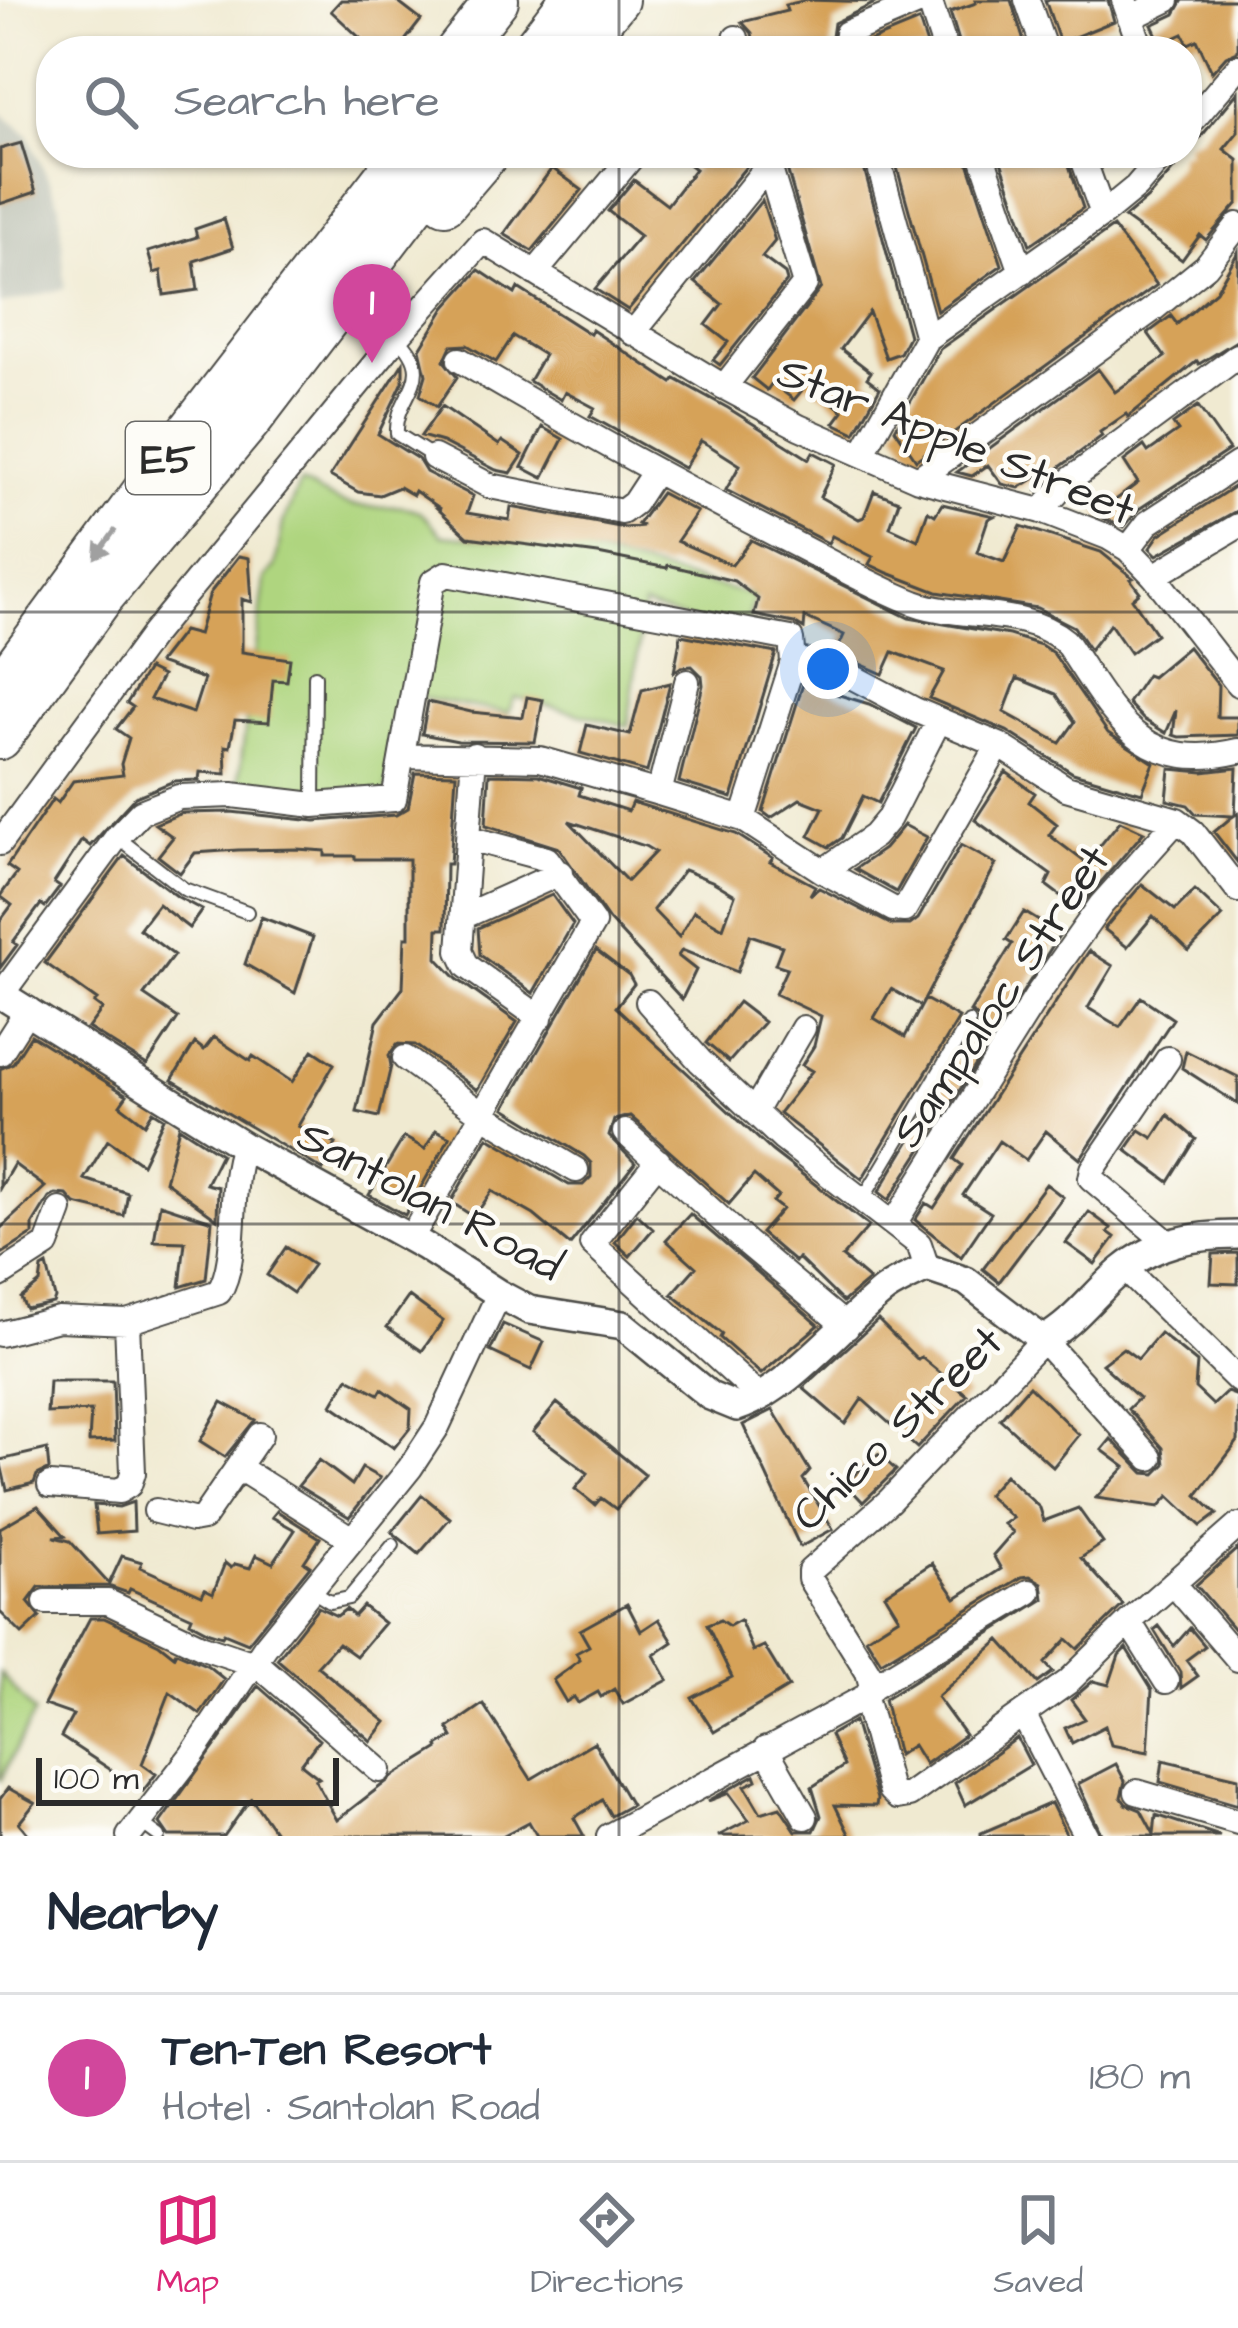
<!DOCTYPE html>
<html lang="en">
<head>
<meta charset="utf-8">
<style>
	:root { --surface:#fff; --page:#f2f2f3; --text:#1f2937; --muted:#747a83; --line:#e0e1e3; --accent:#db2777 }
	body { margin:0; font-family:"Architects Daughter",sans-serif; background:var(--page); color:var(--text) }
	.scale { position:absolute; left:36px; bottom:30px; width:303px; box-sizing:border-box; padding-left:12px; border:6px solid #2b2b2b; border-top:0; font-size:33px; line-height:42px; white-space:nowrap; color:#2b2b2b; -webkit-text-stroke:9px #fdfcf7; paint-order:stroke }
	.you { position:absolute; left:828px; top:669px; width:42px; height:42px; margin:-30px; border:9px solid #fff; border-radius:50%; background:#1a73e8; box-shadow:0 0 0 18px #1a73e833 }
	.badge { display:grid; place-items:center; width:78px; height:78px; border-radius:50%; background:var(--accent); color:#fff; font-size:39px; font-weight:700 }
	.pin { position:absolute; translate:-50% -99px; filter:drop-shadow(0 3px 6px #0008) }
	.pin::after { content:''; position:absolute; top:63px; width:42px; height:36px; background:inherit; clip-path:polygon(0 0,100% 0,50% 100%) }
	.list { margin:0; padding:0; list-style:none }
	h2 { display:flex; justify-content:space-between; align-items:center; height:156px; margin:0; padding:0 48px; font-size:51px }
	h2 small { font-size:39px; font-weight:400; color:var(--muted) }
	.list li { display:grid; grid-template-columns:78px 1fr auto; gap:36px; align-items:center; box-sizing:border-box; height:168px; padding:0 48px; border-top:3px solid var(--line) }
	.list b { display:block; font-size:45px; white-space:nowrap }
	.list p { margin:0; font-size:39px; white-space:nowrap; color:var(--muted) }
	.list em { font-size:39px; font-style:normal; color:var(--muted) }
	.icon { flex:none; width:66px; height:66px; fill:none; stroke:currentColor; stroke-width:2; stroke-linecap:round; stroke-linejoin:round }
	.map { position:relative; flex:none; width:1238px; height:1836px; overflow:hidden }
	.search { position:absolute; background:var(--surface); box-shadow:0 3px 9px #0004; left:36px; right:36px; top:36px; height:132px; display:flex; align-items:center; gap:30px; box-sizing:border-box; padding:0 42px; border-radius:48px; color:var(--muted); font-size:45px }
	.sheet { height:324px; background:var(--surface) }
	nav { display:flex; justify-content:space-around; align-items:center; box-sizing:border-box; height:168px; border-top:3px solid var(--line); background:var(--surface); font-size:33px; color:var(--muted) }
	nav a { display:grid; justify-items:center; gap:6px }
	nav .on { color:var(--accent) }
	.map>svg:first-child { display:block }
	.industrial { fill:#c2c6b9 }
	.green { fill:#afd57f; stroke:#6d8055; stroke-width:3 }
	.building { fill:#d6a258; fill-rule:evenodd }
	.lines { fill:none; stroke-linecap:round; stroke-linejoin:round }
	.service-casing { stroke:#494844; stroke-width:16 }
	.minor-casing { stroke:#494844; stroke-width:28 }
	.tertiary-casing { stroke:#494844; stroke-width:32 }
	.motorway-casing { stroke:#494844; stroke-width:46 }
	.service { stroke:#fff; stroke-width:12 }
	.minor { stroke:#fff; stroke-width:24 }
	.tertiary { stroke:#fff; stroke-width:27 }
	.motorway { stroke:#fff; stroke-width:42 }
	.oneway { fill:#a0a0a0 }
	.grid { fill:none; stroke:#2b2b2b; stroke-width:3; stroke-opacity:0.55 }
	.labels { text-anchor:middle; stroke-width:9; stroke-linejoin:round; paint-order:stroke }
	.shield { fill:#fdfcf7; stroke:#6a6a68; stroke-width:3 }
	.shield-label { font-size:42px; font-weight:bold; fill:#2b2b2b }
	.street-label { font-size:45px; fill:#2b2b2b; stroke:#fdfcf7 }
</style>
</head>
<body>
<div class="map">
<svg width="1238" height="1836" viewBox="0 0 1238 1836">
	<rect width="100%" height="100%" fill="#fdfcf7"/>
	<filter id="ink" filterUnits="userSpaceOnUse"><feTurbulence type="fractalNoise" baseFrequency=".00833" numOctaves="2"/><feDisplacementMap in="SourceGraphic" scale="24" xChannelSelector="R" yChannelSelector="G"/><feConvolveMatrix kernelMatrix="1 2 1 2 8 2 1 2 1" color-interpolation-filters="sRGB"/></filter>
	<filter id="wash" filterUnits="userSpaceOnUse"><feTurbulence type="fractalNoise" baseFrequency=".004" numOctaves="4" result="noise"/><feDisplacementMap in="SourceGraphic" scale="48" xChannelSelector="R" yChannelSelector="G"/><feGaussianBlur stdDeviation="2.7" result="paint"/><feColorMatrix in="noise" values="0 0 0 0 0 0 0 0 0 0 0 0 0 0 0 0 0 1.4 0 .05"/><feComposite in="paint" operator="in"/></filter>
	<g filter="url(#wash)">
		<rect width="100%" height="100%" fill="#f0ead1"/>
		<path class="industrial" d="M0 111 28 135 60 206 65 288 0 305Z"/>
		<path class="green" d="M300 483C317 490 337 504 355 506 397 512 411 492 441 535L569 547 755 596 743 637 644 606 628 726 515 697 508 713 404 695 385 795 238 785 265 579 275 567 283 523Z
			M0 1673 34 1713 0 1781Z"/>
		<g id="blocks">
			<path class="building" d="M341 0H395L421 20 397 51H350L360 38 331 11Z
				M807 0 877 2 834 23 830 51H755L752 33 742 22 787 11 785 5Z
				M975 0H1011L1027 51H962L950 12 976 3Z
				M1045 0H1108L1114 21 1060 43Z
				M1183 0H1238V51L1226 56 1212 72 1197 40 1188 44 1183 34 1161 44 1152 25 1175 14Z
				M919 21 929 51H863V44Z
				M1238 92V132L1224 149 1238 160V203L1206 240 1200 235 1182 260 1124 218 1148 198 1178 164 1181 153H1187V143L1200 138Z
				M21 143 36 192 0 204V149Z
				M674 153H741L750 162 628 310 595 289 640 236 608 211 634 180 667 205 695 169Z
				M816 153H860L909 336 900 353 886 358 869 312 841 349 871 372 867 378 880 388 855 433 834 423 843 411 808 383 794 400 772 383 767 390 752 378 821 288 786 165 817 158Z
				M893 153H965L1002 265 937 311Z
				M998 153H1065L1083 208 1030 245Z
				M552 168 582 190 532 251 504 234Z
				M762 200 775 241 762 257 785 274 787 281 720 365 713 360 728 342 706 325 722 304 695 282Z
				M224 219 233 248 194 261 198 290 164 295 161 271 154 273 148 252 197 237 195 229Z
				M1113 227 1157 285 916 460 895 429 940 349Z
				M1238 252V340L1199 364 1197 361 1128 417 1126 414 1100 432 1102 436 1056 470 1037 491 1046 471 1019 488 1002 484 988 465 972 476 957 472 1098 369 1115 392 1165 357 1148 333 1171 316 1177 324 1216 291Z
				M479 270 515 294 518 288 590 334 592 330 672 383 675 379 728 408 809 459 813 452 836 464 820 497 859 519 864 517 874 491 899 501 890 527 918 540 928 511 935 515 942 504 994 516 988 519 977 552 1004 562 1021 526 1101 552 1133 578 1130 579 1140 592 1132 599 1156 634 1130 653 1110 624 1090 650 1074 627 1037 608 937 592 888 573 869 564 873 557 832 536 828 543 726 490 740 465 710 446 701 441 684 468 590 416 595 408 565 392 561 400 529 381 544 355 513 336 496 362 467 345 451 346 444 361 457 377 437 407 420 395 426 375 420 349 445 308Z
				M403 363V382L378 434 418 459 426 472 473 496 467 513 509 520 511 507 625 528 643 526 638 524 661 493 697 512 677 541 732 565 751 540 909 618 1009 635 1041 645 1053 653 1108 733 1154 763 1142 793 1073 773 1007 731 929 698 944 671 893 652 883 674 836 653 844 635 805 617 804 629 794 623 754 615 758 599 734 581 668 565 667 568 598 554 468 537 437 508 441 509 415 491 413 495 399 487 380 495 358 492 330 476ZM1017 678 1056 694 1075 722 1060 743 1004 712Z
				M442 406 499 445 502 441 523 455 511 473 496 470 442 442 421 436Z
				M1198 406 1229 450 1139 509 1124 527 1096 515 1138 483 1124 461 1144 446 1148 452 1178 431 1173 424Z
				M542 427 563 439 543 478 522 467Z
				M1238 484V510L1157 555 1150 548 1159 535Z
				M239 556 249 558 252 602 242 599V652L290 659 287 681 273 680 269 722 235 720 230 747 225 746 226 774 200 772 199 780 174 781 135 797 90 846 82 840 54 883 60 887 45 907 41 904 13 942 17 945 0 968V921L12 905 0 896 17 873 7 866 53 799 58 803 73 781 123 775 121 764 129 738 116 729 133 707 127 703 148 669 162 676 150 699 193 713 204 679 158 663 183 631 198 635 210 593Z
				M681 635 776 653 732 798 679 782 703 685 702 676 692 666 681 667 674 672Z
				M1188 647 1218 685 1217 717H1238V735L1179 737 1173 735 1176 710 1166 733 1143 719 1128 703 1147 675 1152 677Z
				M670 683 647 772 580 753 587 725 630 735 642 690Z
				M803 684 869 704 916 728 878 803 863 796 842 838 829 847 809 836 823 808 800 799 771 818 763 812Z
				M527 697 543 700 535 742 458 741 422 734 428 702 471 712 523 717Z
				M1237 768 1235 815 1238 813V863L1214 832 1233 816 1196 814 1188 805 1167 800 1170 769 1203 772Z
				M1006 772 1035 793 1029 802 1057 824 1049 835 1086 863 1120 821 1144 832 1078 909 1046 885 1051 875 975 820Z
				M415 773 456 774 450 864H446L445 929H438L437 958 457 979 517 1022 477 1090 415 1045 397 1044 389 1055 391 1066 379 1117 357 1112 377 1022 403 988 405 937H409V859H355V856H325V851L297 849 238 850 195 853 180 873 158 856 173 837 155 824 182 813 231 812 315 821 396 815 408 808Z
				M489 774 538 775 581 788 579 795 628 811 632 802 736 834 773 858 770 862 815 886 810 895 819 888 892 925H910L918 919 961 845 996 864 921 1006 891 989 874 1018 905 1037 925 999 959 1018 862 1179 779 1113 812 1071 802 1065 814 1046 821 1016 775 994 787 968 775 964 782 946 750 935 737 972 682 950 678 956 696 970 682 999 609 920 559 848 486 825ZM569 821 645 846 655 852 627 881ZM684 870 712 881 735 895 723 928 694 911 679 937 653 910Z
				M904 825 927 837 896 892 855 869 884 849Z
				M124 856 178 897 202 910 189 928 158 904 139 929 174 955 144 995 178 1018 147 1065 88 1028 102 1009 94 1003 97 1000 45 963Z
				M1142 884 1175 910 1195 890 1223 916 1189 951 1153 916 1127 947 1104 929Z
				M552 895 573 924 533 993 480 955 478 928Z
				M1024 912 1060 934 889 1200 879 1192 978 1027 979 1018 970 1012 1012 944 1006 940Z
				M261 917 313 937 295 993 245 964Z
				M596 950 629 975 634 984 616 1007 772 1151 869 1226 842 1257 869 1280 843 1302 798 1258 795 1262 761 1233 782 1209 773 1202 778 1196 754 1175 729 1204 630 1116 614 1120 609 1136 635 1163 570 1245 534 1215 492 1191 474 1217 451 1202 488 1137 569 1185H583L591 1177V1163L584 1156 505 1108Z
				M1089 951 1113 966 1088 1008 1120 1027 1141 997 1173 1019 1080 1159 1046 1131 1026 1160 999 1141 963 1195 991 1213 961 1257 915 1220 926 1203 934 1208 962 1165 954 1159Z
				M738 1002 764 1022 729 1062 706 1043Z
				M31 1035 127 1095 120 1105 145 1124 153 1111 164 1118 142 1164 108 1140 84 1179 128 1193 124 1216 75 1204 67 1195 56 1194 49 1198 33 1224V1234L0 1255V1229L45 1187 14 1164 0 1188V1069L13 1063Z
				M214 1037 250 1061 253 1056 292 1082 313 1050 334 1064 298 1126 336 1144 323 1170 172 1080 195 1043 204 1050Z
				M1186 1051 1238 1077V1104L1182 1068Z
				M1168 1115 1196 1139 1169 1182 1126 1150 1140 1130 1153 1138Z
				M179 1127 221 1154 206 1184 218 1187 217 1219 165 1181Z
				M436 1130 450 1137 405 1215 369 1195 404 1137 425 1149Z
				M1046 1184 1063 1197 999 1282 983 1269Z
				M160 1204 212 1221 206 1279 180 1287 185 1242 154 1241Z
				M1089 1212 1111 1228 1108 1232 1115 1237 1095 1264 1066 1243Z
				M637 1214 653 1229 630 1256 615 1242Z
				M690 1214 819 1325 761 1374 720 1338 722 1334 672 1294 696 1267 666 1240Z
				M286 1247 313 1265 293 1293 267 1275Z
				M1238 1253V1284L1211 1283 1213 1254Z
				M47 1265 55 1298 53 1303 26 1309 21 1298 40 1283 42 1268Z
				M409 1296 443 1321 422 1351 387 1327Z
				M878 1320 918 1360 921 1357 967 1395 917 1448 862 1399 845 1424 803 1388Z
				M503 1324 544 1342 531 1370 490 1351Z
				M1160 1333 1197 1363 1195 1388 1213 1405 1227 1392 1238 1396V1441L1197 1495 1217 1514 1201 1526 1169 1496 1159 1507 1096 1498 1125 1467 1102 1450 1111 1439 1144 1473 1155 1474 1165 1464 1163 1448 1128 1409 1139 1398 1102 1364 1123 1348 1138 1359Z
				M348 1378 379 1394 382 1389 411 1409 410 1428 394 1448 332 1405Z
				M49 1381H113L115 1441 89 1442 91 1411 47 1413Z
				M1029 1386 1079 1435 1053 1467 1000 1419Z
				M222 1402 255 1420 225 1457 200 1441Z
				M557 1403 645 1475 616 1509 601 1498 595 1505 575 1489 588 1473 533 1432Z
				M773 1410 810 1471 803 1479 833 1529 800 1547 743 1425Z
				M47 1449 49 1469 37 1475 34 1483 7 1490 0 1460Z
				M878 1454 896 1470 863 1502 845 1483Z
				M319 1460 352 1485 362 1468 380 1478 349 1517 298 1486Z
				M1005 1475 1040 1508 1044 1521 1078 1508 1103 1543 1081 1558 1123 1605 1078 1649 1067 1639 1045 1663 1053 1672 1038 1683 1000 1640 937 1697 965 1735 925 1764 913 1745 898 1755 884 1699 1044 1599 1042 1583 1030 1576 1022 1577 881 1662 866 1638 899 1617 885 1594 932 1563 956 1598 1001 1569 993 1555 1013 1532 1004 1524 1013 1518 987 1495Z
				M422 1495 450 1518 419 1554 392 1532Z
				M133 1502 134 1531 97 1534 94 1505 119 1507Z
				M38 1506 65 1536 54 1537 70 1541 109 1584 122 1556 142 1562 140 1567 202 1595 205 1589 213 1593 225 1563 231 1568 235 1564 250 1568 256 1555 273 1563 295 1530 272 1517 277 1511 320 1538 304 1562 310 1566 248 1643 224 1633 222 1636 209 1632 190 1622 192 1617 130 1589 128 1593 108 1586 39 1587 28 1602 40 1617 22 1634 0 1612V1528Z
				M1238 1548V1634L1196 1585Z
				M627 1604 641 1631 659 1619 673 1642 654 1655 668 1680 623 1704 614 1689 601 1697 598 1692 578 1703 574 1697 566 1702 553 1680 580 1660 576 1653 589 1646 580 1630Z
				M363 1606 384 1623 356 1656 338 1643 317 1666 386 1722 371 1741 277 1659 318 1607 337 1616 346 1609 354 1616Z
				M90 1618H104L159 1644 174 1656 176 1652 208 1666 224 1679 200 1714 170 1692 142 1764 156 1774 143 1791 61 1737 73 1715 44 1705Z
				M720 1620 729 1626 740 1620 753 1651 764 1646 789 1687 714 1732 692 1698 732 1677 707 1625Z
				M1159 1626 1174 1646 1190 1628 1205 1646 1186 1660 1198 1676 1181 1688 1180 1672 1154 1630Z
				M1126 1648 1152 1690 1148 1752 1111 1745 1105 1726 1072 1743 1065 1728 1085 1719 1071 1700 1093 1681 1109 1685 1119 1655Z
				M258 1686 319 1740 301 1764 319 1778 315 1780 337 1820 395 1775 439 1748 438 1746 453 1737 448 1728 483 1704 531 1779 594 1742 631 1805 611 1816 602 1800 574 1818 584 1836H537L529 1822 502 1836H278L251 1798 224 1836H169L160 1823Z
				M854 1721 877 1799 876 1806 835 1805 850 1836H718L749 1820 729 1793 708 1801 755 1775 757 1780 745 1786 761 1813 780 1807 796 1831H814L821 1816 812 1787 844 1766 830 1735Z
				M1017 1738 1031 1765 965 1805 955 1783Z
				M1163 1760 1238 1778V1805L1160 1782Z
				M1116 1764 1125 1781 1121 1797 1126 1804 1141 1810 1154 1834 1156 1815 1220 1836H1102L1078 1784Z
				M8 1788 35 1803 19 1823 30 1836H0V1799Z
				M1051 1803 1067 1836H981V1833Z"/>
		</g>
	</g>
	<g filter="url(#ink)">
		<use href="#blocks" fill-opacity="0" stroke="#494844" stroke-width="3"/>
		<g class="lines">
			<g class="service-casing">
				<path id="service" d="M397 337C441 378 394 394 397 434L434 457
					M314 804 315 676
					M117 837 184 889 247 912
					M863 1199 969 1022
					M312 1591 330 1602 349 1598 393 1545
					M140 1822 159 1836"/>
			</g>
			<g class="minor-casing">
				<path id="minor" d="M929 0 946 51
					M1027 0 1045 51
					M1124 0 1142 51
					M1130 18 1167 0
					M736 38 739 51
					M847 51V33L925 0
					M1187 127 1238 67
					M876 153 927 338
					M981 153 1022 272
					M1081 153 1103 214
					M535 273 635 153
					M633 333 768 166
					M460 360C566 423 673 482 783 538 827 560 869 585 915 603 962 620 1024 607 1065 641 1114 713 1138 774 1238 751
					M724 387 805 284 765 153
					M862 454 927 338 1103 214 1136 187 1165 153
					M434 457 490 486 622 512 634 503 655 471
					M918 479 1152 310 1206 266 1238 225
					M1041 511 1066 483 1238 356
					M1128 549 1148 523 1238 464
					M1154 576 1238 526
					M793 662 804 661 847 674 915 710 999 745 1066 788 1177 820 1193 832 1238 890
					M474 755 460 951 467 966 540 1018
					M403 756 540 759 659 793 743 819 823 871 893 909 904 910 999 745
					M659 793 687 682
					M0 843 153 634 397 337 483 241 724 387 799 427 918 479 1041 511 1108 537 1128 549 1154 576 1238 684
					M823 871 874 836 889 818 939 720
					M464 916 560 873
					M1 995 117 837 141 812 179 797 232 795 314 805 394 799 431 592 433 582 446 574 791 639 793 662 743 819
					M648 1002 700 1061 783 1139 919 1244 927 1268
					M0 1053 28 1009
					M405 1058 482 1114 576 1170
					M1168 1059 1093 1169 1091 1178 1168 1243
					M754 1112 803 1028
					M625 1132 747 1243 847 1327
					M658 1161 592 1244 759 1396
					M895 1222 1040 991 1101 905 1177 820
					M411 1238 593 923 547 859 469 838
					M1124 1268 1238 1380
					M0 1275 47 1245 60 1210
					M0 1334 58 1319 127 1322 219 1292C240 1258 227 1189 243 1146
					M239 1468 352 1539
					M50 1485 119 1491 129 1485 133 1473 127 1322
					M156 1511 192 1520 203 1518 260 1435
					M1173 1583 1238 1659
					M46 1602H108L203 1647 260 1666 379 1770
					M1129 1622 1166 1681
					M872 1687 868 1672 810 1579V1571L889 1501 1043 1340 1150 1458
					M865 1697 890 1790 897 1797 909 1795 1068 1682 1129 1622 1238 1526
					M1024 1716 1086 1836
					M766 1749 805 1817
					M1137 1792 1238 1822
					M129 1836 192 1755 265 1647 410 1468 437 1427 499 1294
					M609 1836 865 1697 872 1687 1029 1592"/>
			</g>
			<g class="tertiary-casing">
				<path id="tertiary" d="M0 994 243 1146 424 1246 499 1294 529 1310 623 1325 710 1396 737 1407C787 1392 843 1322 885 1290 898 1281 913 1275 927 1268L966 1281 1043 1340C1075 1323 1094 1293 1122 1270 1156 1242 1195 1235 1238 1235"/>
			</g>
			<g class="motorway-casing">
				<path id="motorway" d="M457 51 497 0
					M532 51 571 0
					M575 51 617 0
					M445 203 488 153
					M0 687 161 468 404 153
					M0 738 103 596 252 418 454 153"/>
			</g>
			<use href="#service" class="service"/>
			<use href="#minor" class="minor"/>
			<use href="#tertiary" class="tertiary"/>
			<use href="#motorway" class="motorway"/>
		</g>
		<defs><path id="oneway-solid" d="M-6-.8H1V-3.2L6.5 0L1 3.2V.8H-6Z" transform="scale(3)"/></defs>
		<use class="oneway" href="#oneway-solid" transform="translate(105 544) rotate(126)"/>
	</g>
	<path class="grid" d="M619 0V51M619 153V1836M0 612H1238M0 1224H1238"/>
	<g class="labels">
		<rect class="shield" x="126" y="422" width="84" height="72" rx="9"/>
		<g class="shield-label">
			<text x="168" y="473">E5</text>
		</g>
		<g class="street-label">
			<text transform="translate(957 439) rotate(22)" y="16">Star Apple Street</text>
			<text transform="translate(999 995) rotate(-56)" y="16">Sampaloc Street</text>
			<text transform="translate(431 1199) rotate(28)" y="16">Santolan Road</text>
			<text transform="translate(896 1427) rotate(-44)" y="16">Chico Street</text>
		</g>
	</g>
</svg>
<div class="scale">100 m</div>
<div class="you"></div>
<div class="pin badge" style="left:372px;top:363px;background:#d1479c">1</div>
<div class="search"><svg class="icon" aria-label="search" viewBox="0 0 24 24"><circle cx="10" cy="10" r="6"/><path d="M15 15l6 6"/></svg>Search here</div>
</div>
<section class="sheet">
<h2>Nearby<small></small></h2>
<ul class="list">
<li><span class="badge" style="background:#d1479c">1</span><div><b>Ten-Ten Resort</b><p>Hotel · Santolan Road</p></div><em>180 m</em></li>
</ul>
</section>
<nav>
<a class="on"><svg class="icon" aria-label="map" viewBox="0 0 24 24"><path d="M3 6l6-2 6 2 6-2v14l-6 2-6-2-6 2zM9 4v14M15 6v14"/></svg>Map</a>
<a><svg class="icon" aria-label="directions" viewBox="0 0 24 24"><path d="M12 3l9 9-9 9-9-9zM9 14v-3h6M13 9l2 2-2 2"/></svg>Directions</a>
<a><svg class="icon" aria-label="saved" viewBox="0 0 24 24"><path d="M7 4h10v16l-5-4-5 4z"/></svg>Saved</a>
</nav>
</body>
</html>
